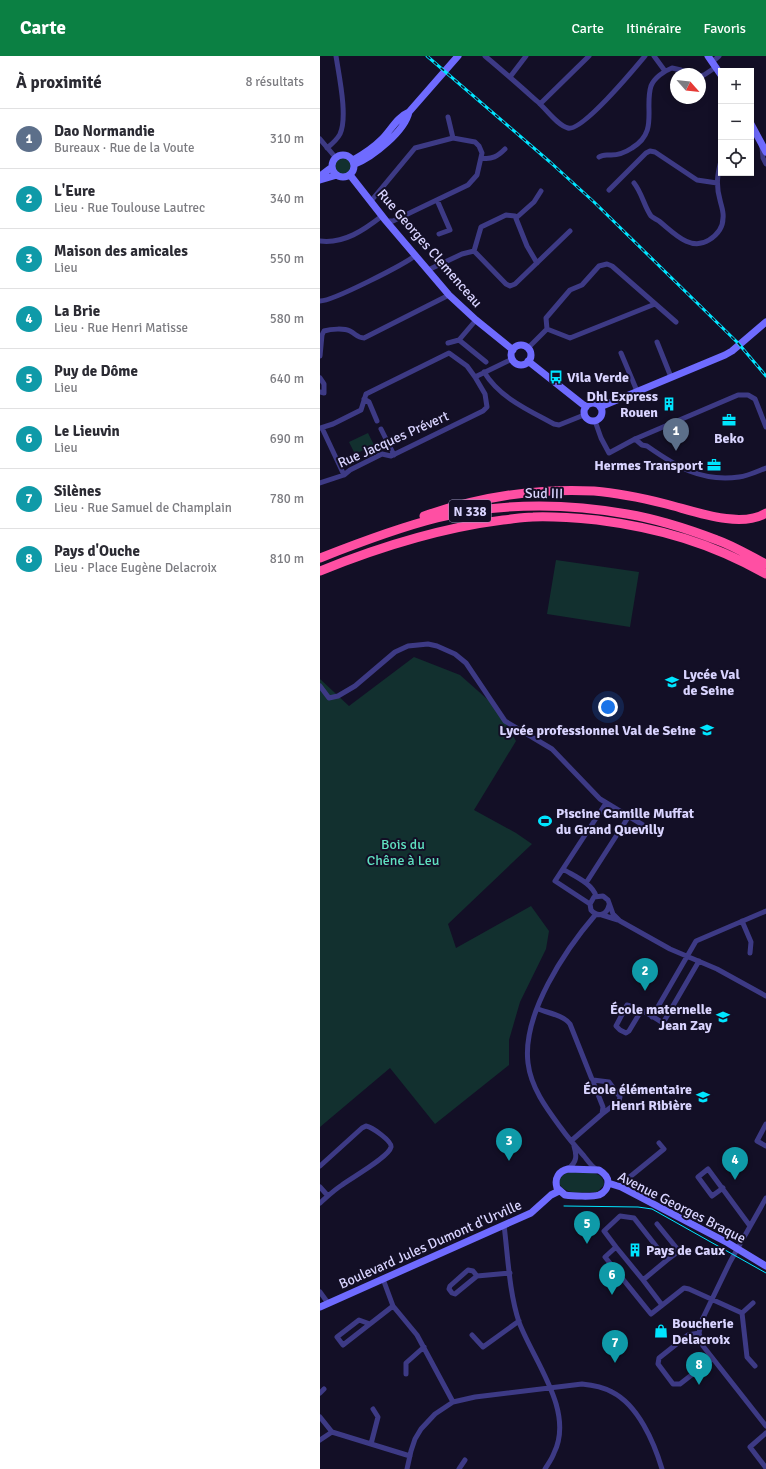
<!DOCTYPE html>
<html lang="fr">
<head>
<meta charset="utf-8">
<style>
	:root { --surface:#fff; --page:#f7f7f7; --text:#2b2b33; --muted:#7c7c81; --line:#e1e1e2; --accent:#0b8043 }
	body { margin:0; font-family:Signika,sans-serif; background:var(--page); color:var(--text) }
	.controls { position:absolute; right:12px; top:12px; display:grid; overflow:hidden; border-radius:0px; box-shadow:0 2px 10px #0003 }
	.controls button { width:36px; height:36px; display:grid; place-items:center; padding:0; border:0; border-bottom:1px solid var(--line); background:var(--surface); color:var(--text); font:20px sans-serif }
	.compass { position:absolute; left:350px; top:12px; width:36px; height:36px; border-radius:50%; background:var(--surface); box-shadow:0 2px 10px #0003; rotate:117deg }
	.you { position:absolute; left:288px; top:651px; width:14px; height:14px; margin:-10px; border:3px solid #fff; border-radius:50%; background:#1a73e8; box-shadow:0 0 0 6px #1a73e833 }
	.badge { display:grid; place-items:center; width:26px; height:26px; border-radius:50%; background:var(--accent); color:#fff; font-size:13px; font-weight:700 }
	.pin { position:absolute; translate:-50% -33px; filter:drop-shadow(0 1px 2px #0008) }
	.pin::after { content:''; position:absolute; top:21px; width:14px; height:12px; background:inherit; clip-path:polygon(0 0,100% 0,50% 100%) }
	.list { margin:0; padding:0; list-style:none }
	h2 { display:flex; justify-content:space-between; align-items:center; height:52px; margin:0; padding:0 16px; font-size:17px }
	h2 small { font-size:13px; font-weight:400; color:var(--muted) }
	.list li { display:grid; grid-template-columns:26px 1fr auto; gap:12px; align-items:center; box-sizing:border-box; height:60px; padding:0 16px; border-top:1px solid var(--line) }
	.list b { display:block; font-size:15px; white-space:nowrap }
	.list p { margin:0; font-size:13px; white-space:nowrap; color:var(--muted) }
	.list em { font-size:13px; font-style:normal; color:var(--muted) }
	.icon { flex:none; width:22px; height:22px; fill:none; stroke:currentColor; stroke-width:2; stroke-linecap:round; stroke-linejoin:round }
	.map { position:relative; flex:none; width:446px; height:1413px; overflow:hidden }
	header { display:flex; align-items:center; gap:24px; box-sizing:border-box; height:56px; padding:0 20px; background:var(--accent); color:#fff }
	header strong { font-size:19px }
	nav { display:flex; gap:22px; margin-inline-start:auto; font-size:14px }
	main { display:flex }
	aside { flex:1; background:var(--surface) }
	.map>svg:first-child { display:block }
	.green { fill:#12302f }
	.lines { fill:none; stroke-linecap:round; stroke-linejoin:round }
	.street { stroke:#3d3a85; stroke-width:5 }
	.secondary { stroke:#6f6bff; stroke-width:7 }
	.highway { stroke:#ff4fa3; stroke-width:9 }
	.tram { stroke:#00e5ff; stroke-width:1 }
	.rail-casing { stroke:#00e5ff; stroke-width:3 }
	.rail { stroke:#130f26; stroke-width:1.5; stroke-dasharray:4.5; stroke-linecap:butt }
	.labels { text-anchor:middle; stroke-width:4; stroke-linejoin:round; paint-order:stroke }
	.shield { fill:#130f26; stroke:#9e99be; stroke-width:1 }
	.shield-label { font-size:13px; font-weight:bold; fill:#d9d4ff }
	.street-label { font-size:14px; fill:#d9d4ff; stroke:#130f26 }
	.poi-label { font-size:14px; font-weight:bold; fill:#d9d4ff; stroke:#130f26; text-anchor:start }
	.park-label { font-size:14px; fill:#5fe0c0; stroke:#130f26 }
</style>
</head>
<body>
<header>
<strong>Carte</strong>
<nav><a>Carte</a><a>Itinéraire</a><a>Favoris</a></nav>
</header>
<main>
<aside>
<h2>À proximité<small>8 résultats</small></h2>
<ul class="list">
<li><span class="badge" style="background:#5c6f8a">1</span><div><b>Dao Normandie</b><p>Bureaux · Rue de la Voute</p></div><em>310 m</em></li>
<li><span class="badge" style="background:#0f9aa8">2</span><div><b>L'Eure</b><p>Lieu · Rue Toulouse Lautrec</p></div><em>340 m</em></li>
<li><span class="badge" style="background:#0f9aa8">3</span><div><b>Maison des amicales</b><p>Lieu</p></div><em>550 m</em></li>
<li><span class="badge" style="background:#0f9aa8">4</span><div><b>La Brie</b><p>Lieu · Rue Henri Matisse</p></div><em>580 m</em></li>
<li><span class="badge" style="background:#0f9aa8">5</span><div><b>Puy de Dôme</b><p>Lieu</p></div><em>640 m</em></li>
<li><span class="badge" style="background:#0f9aa8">6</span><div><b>Le Lieuvin</b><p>Lieu</p></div><em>690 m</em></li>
<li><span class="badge" style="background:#0f9aa8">7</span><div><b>Silènes</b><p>Lieu · Rue Samuel de Champlain</p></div><em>780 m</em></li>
<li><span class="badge" style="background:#0f9aa8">8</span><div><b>Pays d'Ouche</b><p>Lieu · Place Eugène Delacroix</p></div><em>810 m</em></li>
</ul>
</aside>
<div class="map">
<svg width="446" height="1413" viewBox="0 0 446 1413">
	<rect width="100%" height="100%" fill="#130f26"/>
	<path class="green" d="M15 110a8 8 0 1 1 16 0a8 8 0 1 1-16 0Z
		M48 377 54 389 35 398 29 386Z
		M236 504 319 516 310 571 227 558Z
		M94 601 140 619 175 650 196 685 154 754 196 777 212 788 128 868 136 892 211 850 229 875 226 893 200 946 189 984V1009L115 1068 70 1012 0 1071V623L29 650Z
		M252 1116C263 1117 284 1113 284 1129L277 1136C264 1136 245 1140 239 1127 241 1119 244 1117 252 1116Z"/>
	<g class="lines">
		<path class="street" d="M165 0C183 15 201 31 218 46 227 54 237 69 248 72 262 76 315 12 325 0
			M334 0 345 15
			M392 6 399 0
			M380 20 384 19 396 11
			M190 21 206 0
			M220 48 269 0
			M128 61 133 82
			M0 83 16 102
			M442 91 443 102 446 108
			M7 92C12 88 17 84 20 78 28 61 19 20 16 0
			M279 101C283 98 286 99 291 99 298 99 306 96 312 92 339 76 324 52 331 30 334 22 344 15 352 12L361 14 371 18
			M161 102C172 104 178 100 185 93
			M314 127C322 137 324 150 331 160 333 162 336 163 339 165 353 176 370 196 389 184 397 179 403 171 403 162 404 156 401 149 400 144 396 130 397 119 401 105
			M289 134 326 97 330 95 335 96 377 124 397 127
			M117 144 130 174 119 178
			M51 145 95 92 133 82 155 86 159 90 162 97 157 119 148 129 73 165H66
			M196 162 214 146 221 135
			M0 185C24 188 44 174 62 160
			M154 195 161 171 186 159 195 160 207 190 217 207
			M108 214 142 198 154 195 186 228 190 230 195 228 250 175
			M0 245C13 245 85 208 96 199
			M156 264 139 284 166 306
			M227 273 226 262 250 234 262 229 279 210 287 208 292 210 356 266
			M227 273 250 282 335 248
			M337 286 351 321
			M128 287 139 284
			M208 292 227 273
			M301 297 317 335
			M0 300 2 279 4 275C11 273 24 272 30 275 36 278 37 282 44 282L129 239
			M164 316C180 342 208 354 234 368L239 369 264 359
			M0 322 4 328V337L0 336
			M44 343 49 346 57 365
			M275 365 281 382 289 397 315 383 418 339H428L435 343 446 371
			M0 372 13 368 41 354 46 338 129 297 147 310 155 321 192 303
			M2 372 24 419
			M61 373 74 399
			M315 383 322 389 327 390C357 411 381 426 419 421 428 420 438 415 446 412
			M0 427 24 419 30 414 62 398 71 400 163 355 167 351 165 338 155 321
			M0 630 9 642 18 640 35 630 75 596 88 590 108 588 117 590 135 598 146 607 185 665 232 693 280 743 323 769
			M243 813C254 820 272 827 276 840
			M266 827 309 760
			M270 848 235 825 286 747
			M289 849C287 859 278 862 271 854L270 848 274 841 283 840 288 844 293 858 300 865 350 893 397 913 446 940
			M276 858C245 894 202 958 208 1007 211 1032 227 1053 241 1072 248 1082 256 1091 264 1100 268 1105 271 1110 276 1113
			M282 859 298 864
			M422 865 431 886 430 897
			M218 953C228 957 243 959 250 968L283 1051 282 1058 251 1085
			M321 955 309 975 306 977 300 974 296 970 307 949C320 951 333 961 343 967L379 905
			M332 961 376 885 446 855
			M273 1024 289 1026 300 1041 299 1045 282 1058
			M446 1068 437 1085 446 1090
			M0 1110 42 1072 46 1070C52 1071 72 1085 71 1091 69 1101 31 1122 22 1129 14 1134 7 1141 0 1147
			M248 1113C257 1106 257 1100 254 1090
			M0 1131 8 1140
			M301 1131 306 1124 344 1093 339 1087
			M403 1132 392 1140 378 1121 388 1113 430 1170
			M446 1142 410 1206 382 1264 379 1277 383 1290 446 1370
			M337 1168 359 1195 347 1204
			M184 1169C188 1200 189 1236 199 1266 213 1304 255 1355 234 1397 232 1403 228 1408 225 1413
			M296 1191 323 1224
			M157 1220 153 1215 148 1214 130 1230 129 1233 132 1237 135 1238 157 1220 190 1217
			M63 1223 73 1250 97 1279 133 1346
			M0 1236 8 1247
			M342 1249 323 1224 347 1204 314 1162 300 1160 284 1175 296 1191 285 1201 331 1258 364 1232 369 1233 422 1257 427 1301 435 1310
			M422 1257 433 1247
			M50 1268 39 1264 17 1281 23 1289 73 1250
			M379 1277 368 1279 339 1302 338 1308 353 1328H360L392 1303
			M152 1279 163 1291 199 1265
			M86 1318V1307L104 1291
			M0 1337 4 1333
			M0 1361 12 1376
			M446 1377 430 1391 446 1412
			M0 1384 12 1376 90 1400
			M51 1388 58 1361 53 1353
			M87 1413 91 1395 95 1383 101 1373 115 1358 133 1346 155 1341 262 1328C272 1329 283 1331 292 1336 318 1349 334 1386 342 1413
			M139 1413 145 1404"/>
		<path class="secondary" d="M388 0 401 19
			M431 68 446 96
			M12 110a11 11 0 1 1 22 0a11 11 0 1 1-22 0Z
			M33 104C44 98 53 92 62 83 71 74 77 61 89 56L138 0
			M35 108C53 101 85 75 89 56
			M30 119 66 165 129 239 156 264 193 294
			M0 120 12 111
			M0 124 17 119
			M191 299a10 10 0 1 1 20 0a10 10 0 1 1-20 0Z
			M208 305 266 351
			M264 356a9 9 0 1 1 18 0a9 9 0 1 1-18 0Z
			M280 351 405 299 412 295 446 266
			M248 1113 279 1114C284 1117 288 1121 288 1126 288 1132 284 1137 279 1139 272 1141 252 1140 245 1139L237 1132C234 1122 239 1115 248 1113Z
			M288 1127 301 1131 408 1187 446 1210
			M0 1251 211 1157 231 1139 239 1135"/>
		<path class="highway" d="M104 460C159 441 217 432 274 435 299 437 322 442 346 448 374 455 420 473 446 457
			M0 502C38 487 77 472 117 462 179 447 245 447 307 458 337 463 368 473 397 484 414 490 430 500 446 508
			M0 515C59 491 120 472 183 464 193 463 203 461 213 461 234 460 256 462 277 464 339 472 391 487 446 518"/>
		<path class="tram" d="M244 1150 318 1151 332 1153 446 1217"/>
		<g class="rail-casing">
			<path id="rail" d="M107 0 230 106 274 146 418 287 446 320"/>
		</g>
		<use href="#rail" class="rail"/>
	</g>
	<defs>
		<g id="bus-bare" transform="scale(1.08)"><path d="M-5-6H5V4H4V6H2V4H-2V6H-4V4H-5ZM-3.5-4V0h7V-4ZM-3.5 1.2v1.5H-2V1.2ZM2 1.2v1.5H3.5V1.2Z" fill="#00e5ff" stroke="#130f26" stroke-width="2.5" paint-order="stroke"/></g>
		<g id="building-bare" transform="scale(1.08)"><path d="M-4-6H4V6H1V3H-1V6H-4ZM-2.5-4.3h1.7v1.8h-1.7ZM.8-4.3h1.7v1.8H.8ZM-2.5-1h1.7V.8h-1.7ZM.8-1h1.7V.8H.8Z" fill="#00e5ff" stroke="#130f26" stroke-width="2.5" paint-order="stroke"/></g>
		<g id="office-bare" transform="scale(1.08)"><path d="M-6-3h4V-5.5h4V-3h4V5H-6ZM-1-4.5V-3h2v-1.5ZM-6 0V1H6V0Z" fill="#00e5ff" stroke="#130f26" stroke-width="2.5" paint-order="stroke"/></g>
		<g id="school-bare" transform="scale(1.08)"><path d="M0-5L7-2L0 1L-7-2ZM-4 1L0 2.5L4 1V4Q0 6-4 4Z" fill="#00e5ff" stroke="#130f26" stroke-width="2.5" paint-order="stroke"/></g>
		<g id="stadium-bare" transform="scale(1.08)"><path d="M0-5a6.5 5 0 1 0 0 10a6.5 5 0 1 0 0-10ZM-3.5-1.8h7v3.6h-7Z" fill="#00e5ff" stroke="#130f26" stroke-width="2.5" paint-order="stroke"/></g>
		<g id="shop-bare" transform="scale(1.08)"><path d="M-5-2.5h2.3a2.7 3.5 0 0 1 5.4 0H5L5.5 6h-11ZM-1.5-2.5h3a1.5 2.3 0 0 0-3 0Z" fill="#00e5ff" stroke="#130f26" stroke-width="2.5" paint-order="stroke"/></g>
	</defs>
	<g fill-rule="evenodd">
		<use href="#bus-bare" x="236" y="321"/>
		<use href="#building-bare" x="349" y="348"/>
		<use href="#office-bare" x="409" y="364"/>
		<use href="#office-bare" x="394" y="409"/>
		<use href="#school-bare" x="352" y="626"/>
		<use href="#school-bare" x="387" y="674"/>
		<use href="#stadium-bare" x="225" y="765"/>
		<use href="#school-bare" x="403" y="961"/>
		<use href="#school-bare" x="383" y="1041"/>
		<use href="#building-bare" x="315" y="1194"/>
		<use href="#shop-bare" x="341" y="1275"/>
	</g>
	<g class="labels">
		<rect class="shield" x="129" y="444" width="42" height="22" rx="3"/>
		<g class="shield-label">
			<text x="150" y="460">N 338</text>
		</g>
		<g class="street-label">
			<text transform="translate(110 192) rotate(49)" y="5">Rue Georges Clemenceau</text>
			<text transform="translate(73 383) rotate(-24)" y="5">Rue Jacques Prévert</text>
			<text transform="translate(224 437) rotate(1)" y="5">Sud III</text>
			<text transform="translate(362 1151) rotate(27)" y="5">Avenue Georges Braque</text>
			<text transform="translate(110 1188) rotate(-24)" y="5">Boulevard Jules Dumont d'Urville</text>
		</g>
		<g class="poi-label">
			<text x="247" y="326">Vila Verde</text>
			<text x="338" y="345" text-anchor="end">Dhl Express<tspan x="338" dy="16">Rouen</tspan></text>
			<text x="409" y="387" text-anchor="middle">Beko</text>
			<text x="383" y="414" text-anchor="end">Hermes Transport</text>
			<text x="363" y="623">Lycée Val<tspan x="363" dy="16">de Seine</tspan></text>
			<text x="376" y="679" text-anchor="end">Lycée professionnel Val de Seine</text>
			<text x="236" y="762">Piscine Camille Muffat<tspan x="236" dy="16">du Grand Quevilly</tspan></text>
			<text x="392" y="958" text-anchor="end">École maternelle<tspan x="392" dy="16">Jean Zay</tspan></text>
			<text x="372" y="1038" text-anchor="end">École élémentaire<tspan x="372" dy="16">Henri Ribière</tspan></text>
			<text x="326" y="1199">Pays de Caux</text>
			<text x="352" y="1272">Boucherie<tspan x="352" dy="16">Delacroix</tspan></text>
		</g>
		<g class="park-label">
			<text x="83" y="793">Bois du<tspan x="83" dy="16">Chêne à Leu</tspan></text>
		</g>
	</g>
</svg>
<div class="controls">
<button>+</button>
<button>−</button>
<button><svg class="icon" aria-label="locate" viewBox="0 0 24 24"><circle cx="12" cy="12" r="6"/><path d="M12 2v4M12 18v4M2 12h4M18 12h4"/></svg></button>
</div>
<svg class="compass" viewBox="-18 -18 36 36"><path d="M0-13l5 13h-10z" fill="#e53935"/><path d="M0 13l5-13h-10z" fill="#7c7c81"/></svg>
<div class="you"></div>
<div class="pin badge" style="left:356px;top:395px;background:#5c6f8a">1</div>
<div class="pin badge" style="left:325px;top:935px;background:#0f9aa8">2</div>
<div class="pin badge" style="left:189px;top:1105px;background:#0f9aa8">3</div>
<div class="pin badge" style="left:415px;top:1124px;background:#0f9aa8">4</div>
<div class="pin badge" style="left:267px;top:1188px;background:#0f9aa8">5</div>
<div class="pin badge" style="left:292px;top:1239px;background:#0f9aa8">6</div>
<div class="pin badge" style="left:295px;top:1307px;background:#0f9aa8">7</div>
<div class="pin badge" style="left:379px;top:1329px;background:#0f9aa8">8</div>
</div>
</main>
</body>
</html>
